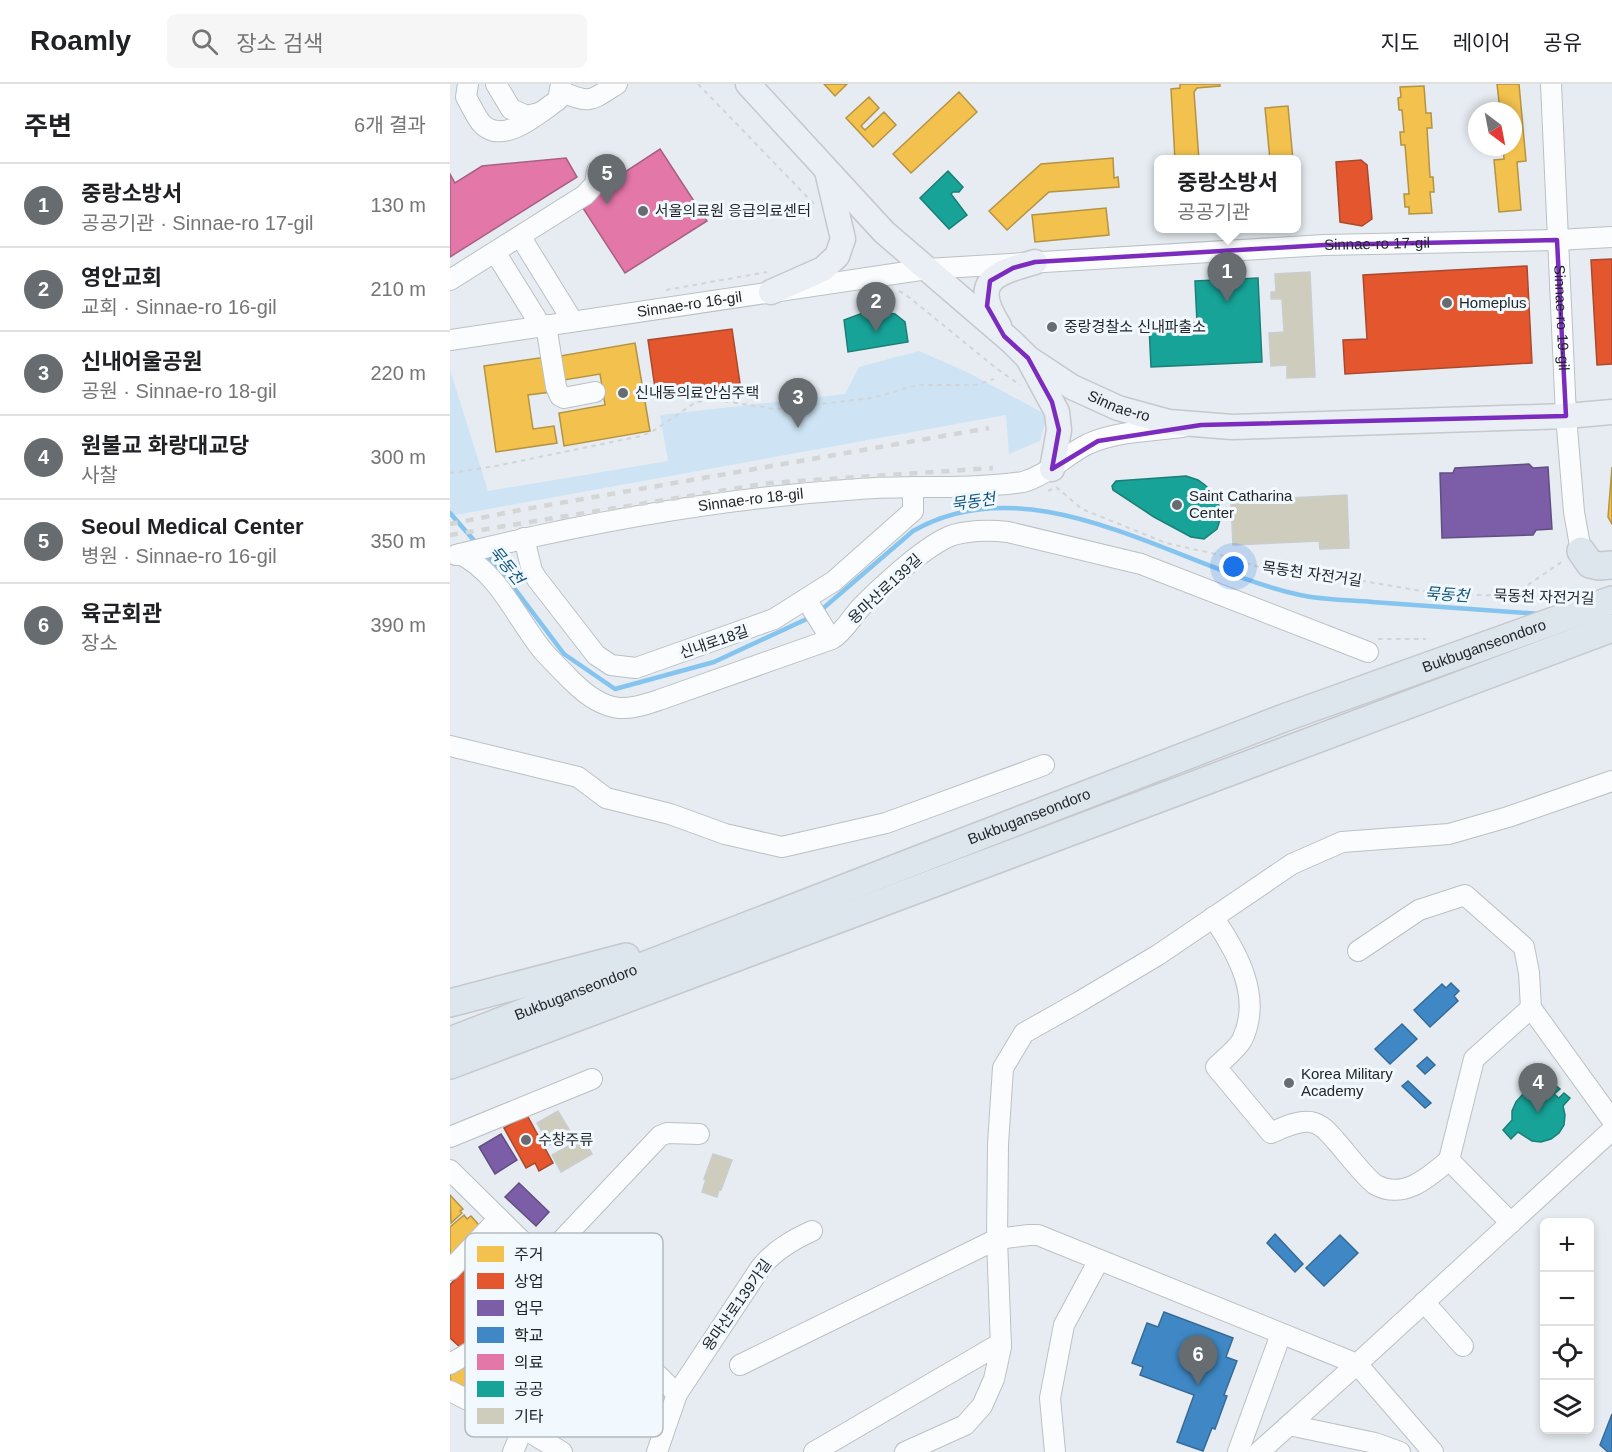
<!DOCTYPE html>
<html lang="ko">
<head>
<meta charset="utf-8">
<style>
	:root { --surface:#fff; --page:#f6f6f6; --text:#202124; --muted:#757577; --line:#e0e0e0; --accent:#676c70 }
	body { margin:0; font-family:Helvetica,"Noto Sans KR",sans-serif; background:var(--page); color:var(--text) }
	.controls { position:absolute; right:18px; bottom:18px; display:grid; overflow:hidden; border-radius:9px; box-shadow:0 3px 9px #0003 }
	.controls button { width:54px; height:54px; display:grid; place-items:center; padding:0; border:0; border-bottom:2px solid var(--line); background:var(--surface); color:var(--text); font:30px sans-serif }
	.compass { position:absolute; left:1018px; top:18px; width:54px; height:54px; border-radius:50%; background:var(--surface); box-shadow:0 3px 9px #0003; rotate:148deg }
	.you { position:absolute; left:784px; top:483px; width:21px; height:21px; margin:-15px; border:4px solid #fff; border-radius:50%; background:#1a73e8; box-shadow:0 0 0 9px #1a73e833 }
	.badge { display:grid; place-items:center; width:39px; height:39px; border-radius:50%; background:var(--accent); color:#fff; font-size:20px; font-weight:700 }
	.pin { position:absolute; translate:-50% -50px; filter:drop-shadow(0 2px 3px #0008) }
	.pin::after { content:''; position:absolute; top:32px; width:21px; height:18px; background:inherit; clip-path:polygon(0 0,100% 0,50% 100%) }
	.popup { position:absolute; left:704px; top:71px; width:147px; height:78px; box-sizing:border-box; display:grid; place-content:center; border-radius:9px; background:var(--surface); filter:drop-shadow(0 2px 4px #0005); font-size:20px; white-space:nowrap; color:var(--muted) }
	.popup b { font-size:22px; color:var(--text) }
	.popup::after { content:''; position:absolute; left:50%; top:100%; margin-left:-12px; border:12px solid transparent; border-top-color:var(--surface) }
	.list { margin:0; padding:0; list-style:none }
	h2 { display:flex; justify-content:space-between; align-items:center; height:78px; margin:0; padding:0 24px; font-size:26px }
	h2 small { font-size:20px; font-weight:400; color:var(--muted) }
	.list li { display:grid; grid-template-columns:39px 1fr auto; gap:18px; align-items:center; box-sizing:border-box; height:84px; padding:0 24px; border-top:2px solid var(--line) }
	.list b { display:block; font-size:22px; white-space:nowrap }
	.list p { margin:0; font-size:20px; white-space:nowrap; color:var(--muted) }
	.list em { font-size:20px; font-style:normal; color:var(--muted) }
	.icon { flex:none; width:33px; height:33px; fill:none; stroke:currentColor; stroke-width:2; stroke-linecap:round; stroke-linejoin:round }
	.map { position:relative; flex:none; width:1162px; height:1368px; overflow:hidden }
	header { display:flex; align-items:center; gap:36px; box-sizing:border-box; height:84px; padding:0 30px; background:var(--surface); border-bottom:2px solid var(--line) }
	header strong { font-size:28px }
	nav { display:flex; gap:33px; margin-inline-start:auto; font-size:21px }
	.search { width:420px; height:54px; background:var(--page); display:flex; align-items:center; gap:15px; box-sizing:border-box; padding:0 21px; border-radius:9px; color:var(--muted); font-size:22px }
	main { display:flex }
	aside { flex:1; background:var(--surface) }
	.map>svg:first-child { display:block }
	.green { fill:#cee4f4 }
	.homes { fill:#f2c14e; stroke:#b49343; stroke-width:1.5 }
	.shops { fill:#e4572e; stroke:#aa492d; stroke-width:1.5 }
	.offices { fill:#7b5ea7; stroke:#614e82; stroke-width:1.5 }
	.schools { fill:#3f88c5; stroke:#376b96; stroke-width:1.5 }
	.health { fill:#e377a8; stroke:#a95f82; stroke-width:1.5 }
	.public { fill:#17a398; stroke:#1b7e77; stroke-width:1.5 }
	.lines { fill:none; stroke-linecap:round; stroke-linejoin:round }
	.stream { stroke:#85c4ef; stroke-width:4.5 }
	.building { fill:#cecdbd; stroke:#cacdcd; stroke-width:1.5 }
	.minor-casing { stroke:#bbc0c4; stroke-width:22 }
	.major-casing { stroke:#c6c8cb; stroke-width:27 }
	.highway-casing { stroke:#c6c8cb; stroke-width:30 }
	.path { stroke:#d2d4d6; stroke-width:2; stroke-dasharray:4.5 4.5; stroke-linecap:butt }
	.minor { stroke:#fbfcfd; stroke-width:20 }
	.major { stroke:#e9eff4; stroke-width:24 }
	.highway { stroke:#dee6ed; stroke-width:27 }
	.rail { stroke:#d3d5d6; stroke-width:4.5; stroke-dasharray:8 8; stroke-linecap:butt }
	.marked { fill:none; stroke:#7b2cbf; stroke-width:4.5; stroke-linejoin:round }
	.poi-dot { fill:#676c70; stroke:#f2f9fe; stroke-width:2 }
	.labels { text-anchor:middle; stroke-width:6; stroke-linejoin:round; paint-order:stroke }
	.poi-label { font-size:15px; fill:#23272a; stroke:#f2f9fe; text-anchor:start }
	.street-label { font-size:15px; fill:#23272a; stroke:#f2f9fe }
	.water-label { font-size:16px; font-style:italic; fill:#13567c; stroke:#f2f9fe }
	.key { fill:#f2f9fe; stroke:#b4babe; stroke-width:1.5 }
	.key-label { font-size:16px; fill:#23272a }
</style>
</head>
<body>
<header>
<strong>Roamly</strong>
<div class="search"><svg class="icon" aria-label="search" viewBox="0 0 24 24"><circle cx="10" cy="10" r="6"/><path d="M15 15l6 6"/></svg>장소 검색</div>
<nav><a>지도</a><a>레이어</a><a>공유</a></nav>
</header>
<main>
<aside>
<h2>주변<small>6개 결과</small></h2>
<ul class="list">
<li><span class="badge">1</span><div><b>중랑소방서</b><p>공공기관 · Sinnae-ro 17-gil</p></div><em>130 m</em></li>
<li><span class="badge">2</span><div><b>영안교회</b><p>교회 · Sinnae-ro 16-gil</p></div><em>210 m</em></li>
<li><span class="badge">3</span><div><b>신내어울공원</b><p>공원 · Sinnae-ro 18-gil</p></div><em>220 m</em></li>
<li><span class="badge">4</span><div><b>원불교 화랑대교당</b><p>사찰</p></div><em>300 m</em></li>
<li><span class="badge">5</span><div><b>Seoul Medical Center</b><p>병원 · Sinnae-ro 16-gil</p></div><em>350 m</em></li>
<li><span class="badge">6</span><div><b>육군회관</b><p>장소</p></div><em>390 m</em></li>
</ul>
</aside>
<div class="map">
<svg width="1162" height="1368" viewBox="0 0 1162 1368">
	<rect width="100%" height="100%" fill="#e6ecf1"/>
	<path class="green" d="M469 267 517 288 597 331 590 357 559 370 556 331 0 432V286L38 407 218 377 210 331 395 310 409 283Z"/>
	<path class="homes" d="M374 0H397L385 12Z
		M730 0H770V2L747 4 744 8 749 76H725L721 5 730 4Z
		M1047 0H1069L1076 77 1067 78 1071 126 1049 128 1044 76 1054 75 1053 63H1063V27H1050Z
		M974 2 976 29H981L982 44H977L980 93H983L984 108H980L982 129 959 130V123H955L954 110H959L955 61H951L950 48H954L952 26H949L948 14 951 13 950 3Z
		M509 8 527 28 461 89 443 70Z
		M419 13 429 24 411 42 415 46 434 28 446 41 423 63 396 34Z
		M838 22 843 76H820L815 24Z
		M663 74 664 94 668 93 669 103 599 108 557 146 539 127 591 80Z
		M656 124 659 151 585 158 582 131Z
		M185 259 200 347 114 362 109 329 155 321 150 290 108 297 104 273Z
		M96 273 101 308 78 311 83 345 104 342 107 359 46 368 34 282Z
		M1162 383V440L1158 433Z
		M0 1111 13 1125 10 1127 12 1129 1 1139Z
		M14 1131 17 1135 21 1132 29 1141 26 1144 29 1148 0 1174V1143Z
		M116 1215 119 1218 112 1226 118 1231 109 1241 100 1233Z
		M86 1219 93 1225 83 1237 90 1243 78 1256 64 1243Z
		M121 1220 136 1235 123 1248 117 1242 126 1234 116 1225Z
		M133 1247 138 1252 133 1256 134 1258 129 1270 121 1269 124 1253Z
		M92 1248 103 1258 111 1250 122 1261 106 1278 83 1257Z
		M58 1249 81 1273 63 1289 41 1265Z
		M38 1268 58 1289 43 1303 20 1279 24 1274 27 1278Z
		M9 1281 21 1287 19 1290 32 1297 25 1309 0 1297V1289Z"/>
	<path class="shops" d="M911 76 917 81 922 135 912 142 890 138 886 78Z
		M1162 175V280L1147 281 1141 176Z
		M1077 182 1082 279 895 290 893 256 917 255 913 191Z
		M282 245 290 299 206 311 198 256Z
		M77 1031 103 1079 89 1087 85 1079 76 1084 54 1044Z
		M176 1163 187 1174 151 1210 127 1185 142 1170 155 1184Z
		M16 1183 54 1219 11 1264 0 1254V1201Z"/>
	<path class="offices" d="M1079 380 1083 384 1098 383 1102 445 1086 446 1083 451 992 454 990 389H1003L1005 384Z
		M51 1050 67 1076 45 1090 29 1063Z
		M69 1099 99 1128 86 1142 55 1113Z
		M55 1293 69 1303 51 1325 39 1316Z"/>
	<path class="schools" d="M1001 899 1009 907 1004 912 1008 917 980 943 964 926 992 900 996 904Z
		M952 940 967 955 940 980 925 965Z
		M977 973 985 981 975 990 967 982Z
		M958 997 981 1019 975 1024 952 1002Z
		M825 1150 853 1180 845 1188 817 1159Z
		M890 1151 908 1169 874 1202 856 1184Z
		M714 1228 783 1254 776 1273 787 1277 774 1311 777 1312 765 1345 762 1344 753 1367 727 1358 744 1311 690 1291 693 1283 682 1279 697 1239 708 1243Z
		M1162 1330V1368H1158L1150 1361Z"/>
	<path class="health" d="M210 65 257 137 175 189 129 118Z
		M116 74 127 93 0 173V90L5 99 32 82Z"/>
	<path class="public" d="M498 87 513 103 509 108H503L501 110 517 131 499 145 470 114Z
		M808 194 812 278 701 283 699 242 747 239 745 197Z
		M421 226 445 230 455 238 458 258 398 268 394 236Z
		M736 392 748 396 755 401 764 410 770 424V436L767 445 754 455 741 453 704 433 663 406 662 402 666 397Z
		M1103 999 1110 1005 1104 1010 1109 1014 1114 1009 1120 1014 1113 1022 1115 1031 1114 1041 1109 1049 1101 1055 1091 1058 1082 1057 1068 1048 1061 1055 1053 1046 1062 1036V1027L1066 1018 1072 1011 1081 1006H1096Z"/>
	<g class="lines">
		<path class="stream" d="M0 429 28 461
			M35 469 59 497 114 570 165 605 264 578 361 533
			M370 527 463 447C584 377 730 485 850 511 873 516 899 516 922 518 978 522 1034 526 1090 530"/>
	</g>
	<path class="building" d="M860 188 865 293 837 294V281L821 282 819 249 834 248 832 215H821V208H826L825 190Z
		M897 411 899 464 870 465 869 457 783 461 781 417Z
		M108 1027 121 1049 100 1061 87 1039Z
		M133 1054 142 1070 111 1088 102 1071Z
		M263 1070 282 1076 271 1106H269L267 1113 252 1108 256 1095H254Z
		M90 1291 97 1306 73 1329 71 1327 66 1332 57 1323Z"/>
	<g class="lines">
		<g class="minor-casing">
			<g id="minor">
				<path d="M18 0 16 13C21 21 26 34 33 41 55 61 90 28 108 16L111 0"/>
				<path d="M46 0 61 25 77 32 89 29"/>
				<path id="s1" d="M1101 0 1116 332 1124 428 1131 467"/>
				<path d="M110 7C141 20 139 18 167 0"/>
				<path d="M70 152 122 236"/>
				<path d="M45 168 91 242"/>
				<path d="M0 196 135 111 145 100 147 87"/>
				<path d="M96 241 106 303 110 312 114 314 145 308"/>
				<path id="s2" d="M0 256 477 185 874 161 1107 156 1162 153"/>
				<path d="M74 454 82 487 87 495 146 571 161 581 186 584 324 535 384 497 463 427V403"/>
				<path d="M10 470C49 489 66 534 93 567 102 577 112 587 122 597 134 609 150 622 169 624 183 625 196 620 209 616L382 555C395 547 402 532 413 521 433 501 477 460 503 451 521 446 540 446 558 448L691 480 918 568"/>
				<path id="s3" d="M6 471C137 438 274 414 409 405 464 401 519 406 573 398 598 391 615 371 638 360 667 347 701 347 732 343"/>
				<path d="M356 515 381 555"/>
				<path d="M0 662 128 693 156 714 220 730 275 750 332 763 436 739 594 681"/>
				<path d="M763 833C787 868 813 913 792 956 787 965 774 975 766 983L821 1049C832 1044 848 1036 861 1038 872 1040 879 1049 886 1057 895 1067 916 1095 926 1101 954 1116 979 1093 999 1076L1061 1139"/>
				<path d="M908 867 969 826 1015 811 1074 863 1079 889 1081 924 1162 1036"/>
				<path d="M0 1053 142 995"/>
				<path d="M999 1076 1024 975 1081 924"/>
				<path d="M0 1086 227 1310"/>
				<path d="M92 1177 210 1052 217 1049 249 1050"/>
				<path d="M0 1186 49 1134"/>
				<path d="M974 1218 1013 1262"/>
				<path d="M52 1237 77 1260 109 1306"/>
				<path d="M0 1280 22 1267 103 1188"/>
				<path d="M290 1281 547 1155 579 1151H588L907 1280 1162 1046"/>
				<path d="M0 1307 73 1344 112 1368"/>
				<path d="M839 1341 925 1359 950 1368"/>
				<path d="M63 1368 75 1339 121 1294 155 1239"/>
				<path d="M207 1368 227 1310 311 1183C325 1166 342 1156 362 1147"/>
				<path d="M364 1368 551 1259"/>
				<path d="M455 1368 515 1341 532 1322 544 1295 551 1263 547 1155 548 1060 553 984 574 949 629 918 708 871 842 780 892 758 999 750 1058 733 1162 697"/>
				<path d="M605 1368 600 1314 614 1241 649 1176"/>
				<path d="M788 1368 831 1250"/>
				<path d="M809 1368 907 1280 983 1368"/>
			</g>
		</g>
		<g class="major-casing">
			<g id="major">
				<path id="s4" d="M298 0 434 148 562 258 578 274 622 303 668 324 719 338 782 343 1116 332 1162 328"/>
				<path d="M321 208 373 185 387 172 393 155 377 87"/>
				<path d="M549 242C521 197 543 190 585 178"/>
				<path d="M579 276 607 328 609 346 602 385"/>
			</g>
		</g>
		<g class="highway-casing">
			<g id="highway">
				<path d="M1131 467 1140 480 1149 482 1162 481"/>
				<path d="M0 919 176 873"/>
				<path id="s5" d="M0 957 831 635 1162 516"/>
				<path d="M0 981 1162 544"/>
			</g>
		</g>
		<path class="path" d="M248 0 365 121
			M216 206 317 188
			M449 207 455 210 546 284 570 301
			M0 389 46 382 191 352 203 347 246 318 266 316 326 325 422 314 468 301H526L544 295
			M598 407 606 403 632 425 716 459 770 471 819 486 889 493 989 510 1108 513
			M1063 511 1113 477
			M928 555H976"/>
		<use href="#minor" class="minor"/>
		<use href="#major" class="major"/>
		<use href="#highway" class="highway"/>
		<path class="rail" d="M0 440 70 426 539 344
			M0 451 319 399 543 384"/>
	</g>
	<path class="marked" d="M1107 156 1116 332 751 341 648 357 602 385 609 346 602 318 578 274 554 252 537 222 540 197 563 184 585 178 874 161Z"/>
	<g class="poi-dot">
		<circle cx="193" cy="127" r="6"/>
		<circle cx="997" cy="219" r="6"/>
		<circle cx="602" cy="243" r="6"/>
		<circle cx="173" cy="309" r="6"/>
		<circle cx="727" cy="421" r="6"/>
		<circle cx="839" cy="999" r="6"/>
		<circle cx="76" cy="1056" r="6"/>
	</g>
	<g class="labels">
		<g class="poi-label">
			<text x="205" y="132">서울의료원 응급의료센터</text>
			<text x="1009" y="224">Homeplus</text>
			<text x="614" y="248">중랑경찰소 신내파출소</text>
			<text x="185" y="314">신내동의료안심주택</text>
			<text x="739" y="417">Saint Catharina<tspan x="739" dy="17">Center</tspan></text>
			<text x="851" y="995">Korea Military<tspan x="851" dy="17">Academy</tspan></text>
			<text x="88" y="1061">수창주류</text>
		</g>
		<g class="street-label">
			<text dy="5" stroke="none"><textPath href="#s2" startOffset="933">Sinnae-ro 17-gil</textPath></text>
			<text dy="5" stroke="none"><textPath href="#s2" startOffset="242">Sinnae-ro 16-gil</textPath></text>
			<text dy="5" stroke="none"><textPath href="#s1" startOffset="234">Sinnae-ro 19-gil</textPath></text>
			<text dy="5" stroke="none"><textPath href="#s4" startOffset="496">Sinnae-ro</textPath></text>
			<text dy="5" stroke="none"><textPath href="#s3" startOffset="300">Sinnae-ro 18-gil</textPath></text>
			<text transform="translate(862 490) rotate(8)" y="5">목동천 자전거길</text>
			<text transform="translate(435 505) rotate(-43)" y="5">용마산로139길</text>
			<text transform="translate(1094 513) rotate(2)" y="5">묵동천 자전거길</text>
			<text transform="translate(264 558) rotate(-19)" y="5">신내로18길</text>
			<text dy="5" stroke="none"><textPath href="#s5" startOffset="1107">Bukbuganseondoro</textPath></text>
			<text dy="5" stroke="none"><textPath href="#s5" startOffset="621">Bukbuganseondoro</textPath></text>
			<text dy="5" stroke="none"><textPath href="#s5" startOffset="135">Bukbuganseondoro</textPath></text>
			<text transform="translate(287 1221) rotate(-55)" y="5">용마산로139가길</text>
		</g>
		<g class="water-label">
			<text transform="translate(523 417) rotate(-8)" y="6">묵동천</text>
			<text transform="translate(57 481) rotate(51)" y="6">묵동천</text>
			<text transform="translate(997 510) rotate(4)" y="6">묵동천</text>
		</g>
	</g>
	<rect x="15" y="1149" width="198" height="204" rx="9" class="key"/>
	<rect x="27" y="1162" width="27" height="16" fill="#f2c14e"/>
	<rect x="27" y="1189" width="27" height="16" fill="#e4572e"/>
	<rect x="27" y="1216" width="27" height="16" fill="#7b5ea7"/>
	<rect x="27" y="1243" width="27" height="16" fill="#3f88c5"/>
	<rect x="27" y="1270" width="27" height="16" fill="#e377a8"/>
	<rect x="27" y="1297" width="27" height="16" fill="#17a398"/>
	<rect x="27" y="1324" width="27" height="16" fill="#cecdbd"/>
	<g class="key-label">
		<text x="64" y="1176">주거</text>
		<text x="64" y="1203">상업</text>
		<text x="64" y="1230">업무</text>
		<text x="64" y="1257">학교</text>
		<text x="64" y="1284">의료</text>
		<text x="64" y="1311">공공</text>
		<text x="64" y="1338">기타</text>
	</g>
</svg>
<div class="controls">
<button>+</button>
<button>−</button>
<button><svg class="icon" aria-label="locate" viewBox="0 0 24 24"><circle cx="12" cy="12" r="6"/><path d="M12 2v4M12 18v4M2 12h4M18 12h4"/></svg></button>
<button><svg class="icon" aria-label="layers" viewBox="0 0 24 24"><path d="M12 4l9 5-9 5-9-5zM3 14l9 5 9-5"/></svg></button>
</div>
<svg class="compass" viewBox="-18 -18 36 36"><path d="M0-13l5 13h-10z" fill="#e53935"/><path d="M0 13l5-13h-10z" fill="#757577"/></svg>
<div class="you"></div>
<div class="pin badge" style="left:777px;top:218px">1</div>
<div class="popup"><b>중랑소방서</b>공공기관</div>
<div class="pin badge" style="left:426px;top:248px">2</div>
<div class="pin badge" style="left:348px;top:344px">3</div>
<div class="pin badge" style="left:1088px;top:1029px">4</div>
<div class="pin badge" style="left:157px;top:120px">5</div>
<div class="pin badge" style="left:748px;top:1301px">6</div>
</div>
</main>
</body>
</html>
